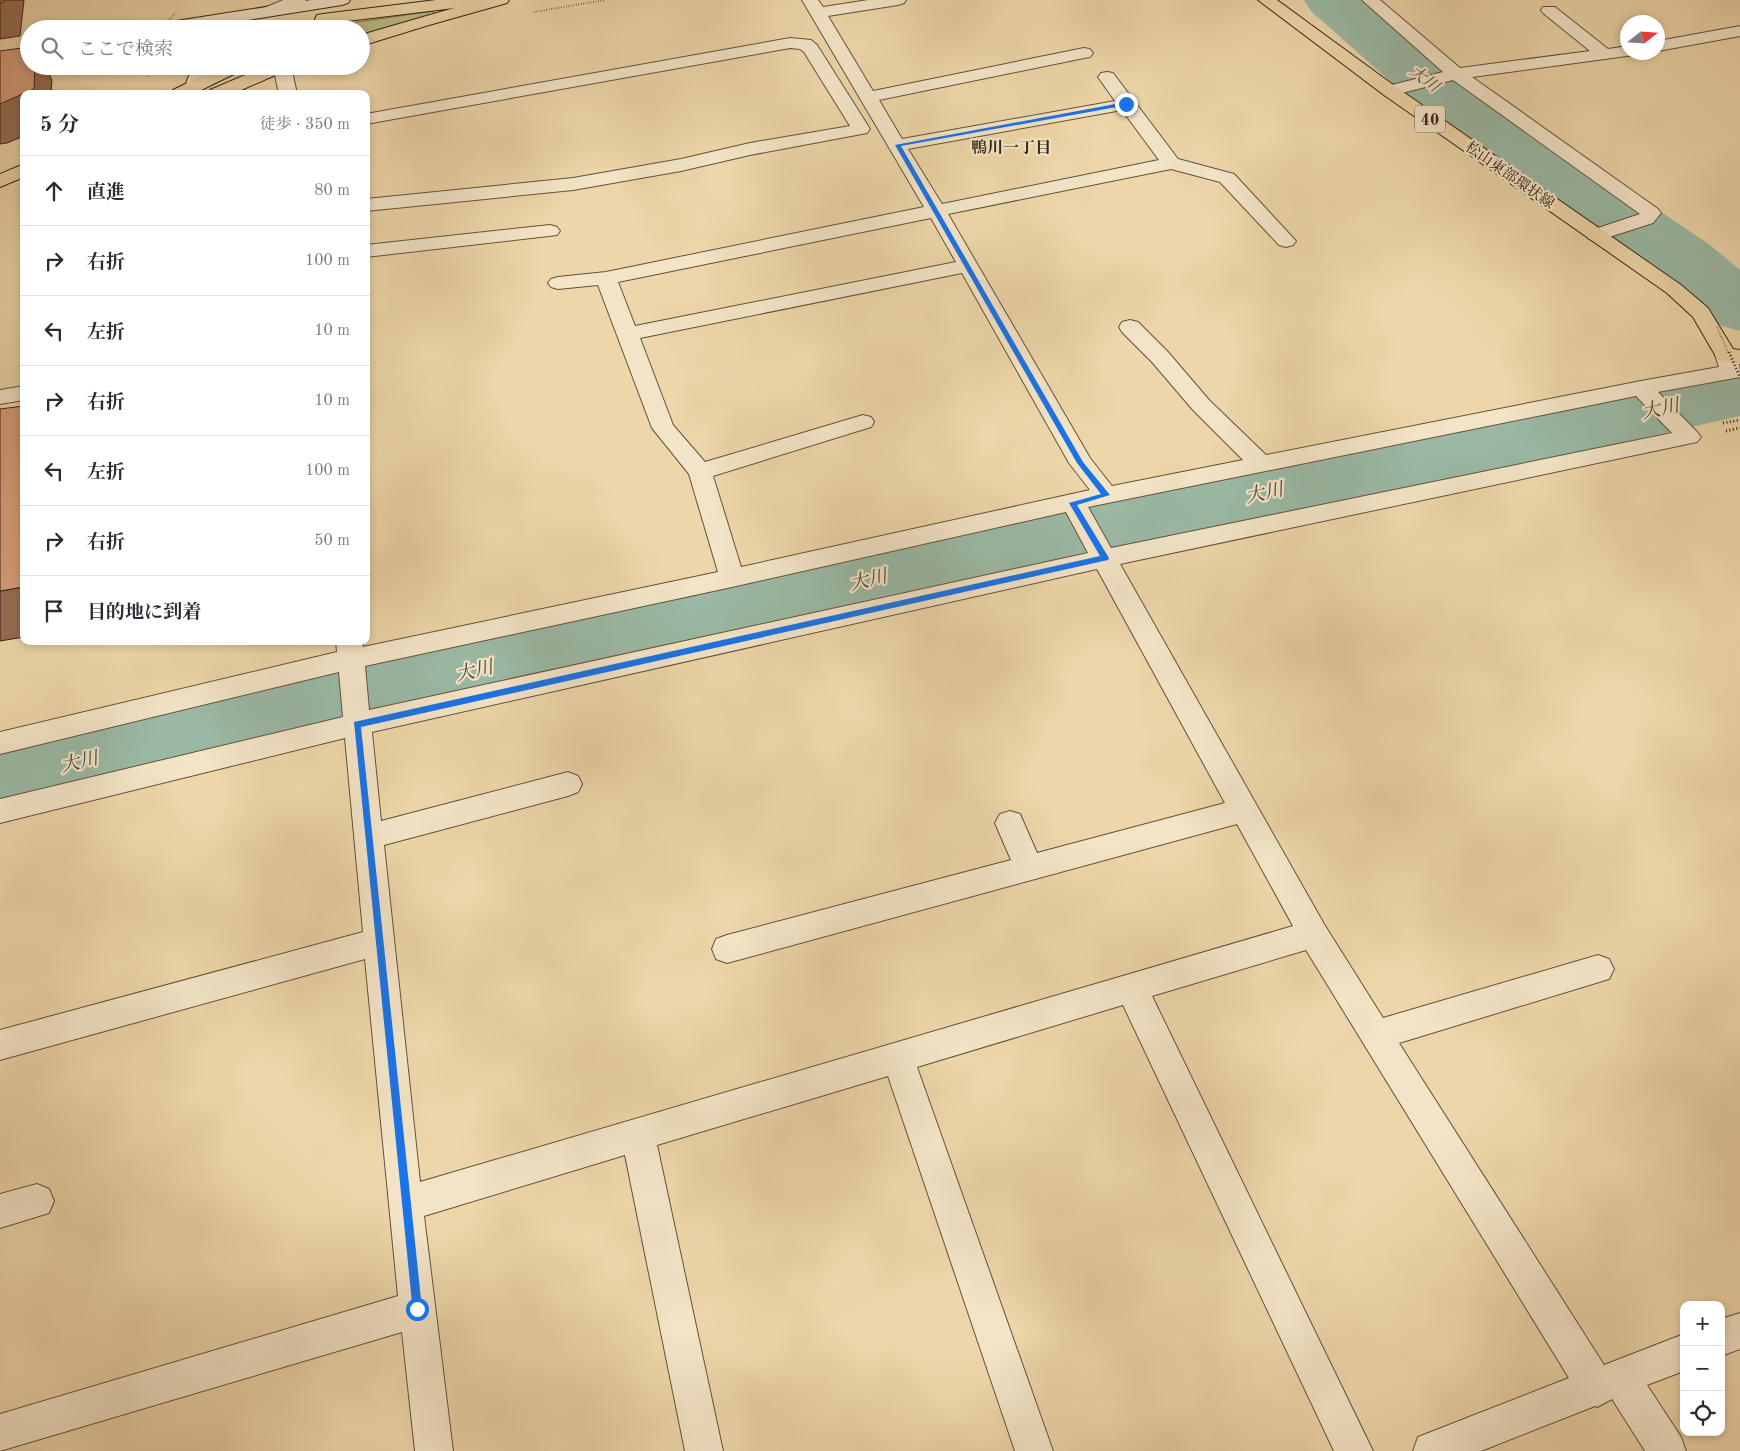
<!DOCTYPE html>
<html lang="ja">
<head>
<meta charset="utf-8">
<style>
	:root { --surface:#fff; --page:#f7f7f7; --text:#2b2b33; --muted:#7c7c81; --line:#e1e1e2 }
	body { margin:0; font-family:"Old Standard TT","Noto Serif JP",serif; background:var(--page); color:var(--text) }
	.controls { position:absolute; right:15px; bottom:15px; display:grid; overflow:hidden; border-radius:10px; box-shadow:0 2px 8px #0003 }
	.controls button { width:45px; height:45px; display:grid; place-items:center; padding:0; border:0; border-bottom:1px solid var(--line); background:var(--surface); color:var(--text); font:25px sans-serif }
	.compass { position:absolute; left:1620px; top:15px; width:45px; height:45px; border-radius:50%; background:var(--surface); box-shadow:0 2px 8px #0003; rotate:73deg }
	.stop { position:absolute; width:15px; height:15px; margin:-11px; border:4px solid #1a73e8; border-radius:50%; background:#fff }
	.stop.end { background:#1a73e8; border-color:#fff; box-shadow:0 1px 5px #0008 }
	.list { margin:0; padding:0; list-style:none }
	h2 { display:flex; justify-content:space-between; align-items:center; height:65px; margin:0; padding:0 20px; font-size:21px }
	h2 small { font-size:16px; font-weight:400; color:var(--muted) }
	.list li { display:grid; grid-template-columns:32px 1fr auto; gap:15px; align-items:center; box-sizing:border-box; height:70px; padding:0 20px; border-top:1px solid var(--line) }
	.list b { display:block; font-size:19px; white-space:nowrap }
	.list em { font-size:16px; font-style:normal; color:var(--muted) }
	.icon { flex:none; width:28px; height:28px; fill:none; stroke:currentColor; stroke-width:2; stroke-linecap:round; stroke-linejoin:round }
	.map { position:relative; flex:none; width:1740px; height:1451px; overflow:hidden }
	.search { position:absolute; background:var(--surface); box-shadow:0 2px 8px #0003; left:20px; top:20px; width:350px; height:55px; display:flex; align-items:center; gap:12px; box-sizing:border-box; padding:0 18px; border-radius:28px; color:var(--muted); font-size:19px }
	.panel { position:absolute; background:var(--surface); box-shadow:0 2px 8px #0003; left:20px; top:90px; width:350px; height:555px; border-radius:10px }
	.map>svg:first-child { display:block }
	.green { fill:#babd86; stroke:#76714e }
	.lines { fill:none; stroke-linecap:round; stroke-linejoin:round }
	.river { fill:#9ab9a5; fill-rule:evenodd }
	.street-casing { stroke:#62513a; stroke-width:2 }
	.secondary-casing { stroke:#332515; stroke-width:2 }
	.primary-casing { stroke:#332515; stroke-width:2 }
	.highway-casing { stroke:#332515; stroke-width:2 }
	.path-far1 { stroke:#332515; stroke-width:2; stroke-dasharray:0.5 2; stroke-linecap:butt }
	.path { stroke:#332515; stroke-width:3; stroke-dasharray:1 2.5; stroke-linecap:butt }
	.street { fill:#f3e4c7; fill-rule:evenodd }
	.secondary { fill:#f3e4c7; fill-rule:evenodd }
	.primary { fill:#edd6a9; fill-rule:evenodd }
	.highway { fill:#edd6a9; fill-rule:evenodd }
	.path-bridge-far1 { stroke:#332515; stroke-width:2; stroke-dasharray:0.5 2; stroke-linecap:butt }
	.path-bridge { stroke:#332515; stroke-width:3; stroke-dasharray:1 2.5; stroke-linecap:butt }
	.shaded-wall { fill:#966d54; stroke:#332515 }
	.building { fill:#d69c78; stroke:#332515 }
	.route { fill:#1a73e8 }
	.labels { text-anchor:middle; stroke-width:4.5; stroke-linejoin:round; paint-order:stroke }
	.far-street-label { font-size:15px; fill:#332515; stroke:#f3e4c7 }
	.far-water-label { font-size:16px; font-style:italic; fill:#4d4a39; stroke:#f3e4c7 }
	.shield { fill:#f3e4c7; stroke:#6d5e4a; stroke-width:1 }
	.shield-label { font-size:16px; font-weight:bold; fill:#332515 }
	.far-neighbourhood-label { font-size:16px; font-weight:bold; fill:#332515; stroke:#f3e4c7 }
	.water-label { font-size:19px; font-style:italic; fill:#4d4a39; stroke:#f3e4c7 }
</style>
</head>
<body>
<div class="map">
<svg width="1740" height="1451" viewBox="0 0 1740 1451">
	<rect width="100%" height="100%" fill="#edd6a9"/>
	<filter id="stains"><feTurbulence type="fractalNoise" baseFrequency=".004" numOctaves="4"/><feColorMatrix values="0 0 0 0 .2 0 0 0 0 .09 0 0 0 0 .02 0 0 0 .5 -.17"/></filter>
	<radialGradient id="worn" r=".72"><stop offset=".6" stop-color="#630" stop-opacity="0"/><stop offset="1" stop-color="#630" stop-opacity=".3"/></radialGradient>
	<path class="green" d="M434 11V14L361 35V29H329L336 25Z"/>
	<g class="lines">
		<path class="river" d="M1304 0H1366L1441 63 1710 245 1740 270V331L1715 324 1704 311 1660 275 1399 89 1312 12Z
			M1740 368V416L1449 482 1017 574 0 818V740L1017 514 1449 428Z"/>
		<g class="street-casing">
			<path id="street" d="M283 0H306L304 3 276 14H264L262 11 264 8Z
				M802 0H818L823 7 868 0H906L904 3 898 5 828 16 873 91 1084 48 1090 49 1093 53 1090 57 1084 58 879 100 902 139 1115 101 1098 77 1101 73 1107 72 1113 73 1178 159 1234 174 1296 241 1293 245 1286 247 1279 245 1220 182 1171 169 948 214 1090 458 1112 486 1243 460 1193 410 1152 362 1122 332 1119 327 1122 322 1130 320 1138 322 1168 352 1209 400 1266 455 1641 381 1719 367 1715 355 1718 350 1726 348 1734 350C1739 359 1740 367 1740 377L1658 392 1697 432 1701 437 1697 442 1120 564 1324 924 1383 1018 1598 955 1609 959 1614 969 1609 979 1399 1043 1604 1365 1684 1334V1371L1647 1385 1681 1437 1686 1451H1645L1612 1399 1597 1407 1595 1406 1481 1451H1413L1418 1437 1569 1378 1306 950 1152 996 1373 1451H1334L1123 1005 917 1067 1053 1451H1015L888 1076 657 1145 723 1451H685L625 1155 424 1216 453 1451H415L402 1332 0 1451V1414L398 1296 365 959 0 1060V1030L363 932 345 738 0 823V799L343 717 339 672 0 754V732L337 652 336 641H362L363 647 718 572 689 474 652 428 598 285 558 289 551 287 548 283 551 279 558 277 606 272 924 207ZM1122 110 1159 160 942 204 908 149ZM931 218 956 262 635 326 618 282ZM962 273 1069 463 1090 490 741 567 713 476 871 427 874 422 871 417 863 415 705 462 673 425 640 338ZM1636 396 1672 433 1111 548 1088 507ZM1066 512 1088 553 369 710 365 666 732 587ZM1097 569 1225 803 1037 853 1020 814 1010 811 1000 814 995 823 1011 860 727 935 716 939 712 949 716 959 727 963 1237 824 1293 926 420 1182 384 845 568 796 578 792 582 784 578 776 568 772 381 821 372 732Z
				M1362 0H1380L1460 68 1590 51 1543 13 1541 10 1543 7H1555L1608 49 1628 46V52H1636L1634 55 1472 77 1658 209 1661 213 1653 223 1603 239 1596 241 1589 239 1586 235 1589 231 1640 214 1453 80 1390 96 1384 95 1381 91 1384 87 1443 72Z
				M1740 26V36L1658 51V41Z
				M790 38 811 40 817 45 870 129 867 133 750 155 681 171 573 190 366 211V199L573 178 681 159 750 143 850 126 804 52 800 49 790 48 366 124V114Z
				M273 66H291L297 94H279Z
				M550 225 557 227 560 231 557 235 366 257V245Z
				M24 386V400L0 404V390Z
				M37 1184 49 1189 54 1201 49 1213 0 1228V1194Z
				M1740 1313V1349L1721 1356V1319Z"/>
		</g>
		<g class="secondary-casing">
			<path id="secondary" d="M311 0H350L348 3 342 5 191 29H149L151 25 157 24Z
				M189 66H207L209 70 200 90 194 91 188 90 185 86 191 70Z"/>
		</g>
		<g class="primary-casing">
			<path id="primary" d="M1258 0H1277L1396 87 1681 285 1708 308 1733 349 1740 350V364L1718 360 1693 317 1667 293 1384 95Z"/>
		</g>
		<g class="highway-casing">
			<path id="highway" d="M436 0H509L507 3 429 25 361 46V35L454 8 323 24 317 23 315 19 317 15 323 14Z
				M222 66 243 67 240 71 193 94H170L173 90Z
				M266 66H289L287 70 232 94H207L210 90Z
				M24 164V177L0 187V174Z"/>
		</g>
		<path class="path-far1" d="M534 12 605 0
			M141 66 149 77"/>
		<path class="path" d="M1723 423 1740 420
			M1726 431 1740 428"/>
		<use href="#street" class="street"/>
		<use href="#secondary" class="secondary"/>
		<use href="#primary" class="primary"/>
		<use href="#highway" class="highway"/>
		<path class="path-bridge-far1" d="M161 29 176 12
			M1717 327 1729 354"/>
		<path class="path-bridge" d="M1729 352 1740 377"/>
	</g>
	<path class="shaded-wall" d="M4 0H24L20 36 0 39V3Z
		M35 66H45L52 80 51 94H24V136L7 143 0 144V104Z
		M24 587V637L0 641V591Z"/>
	<path class="building" d="M0 0H4V2L0 3Z
		M29 47V66H35L34 89 0 104V51Z
		M24 406V587L0 591V409Z"/>
	<path class="route" d="M1126 102 1128 105 901 146 1083 462 1110 495 1077 505 1109 558 1108 560 361 727 422 1309 421 1313 417 1314 413 1313 354 722 1100 556 1069 503 1101 494 1077 463 895 145Z"/>
	<g class="labels">
		<g class="far-street-label">
			<text transform="translate(1510 175) rotate(35)" y="5">松山東部環状線</text>
		</g>
		<g class="far-water-label">
			<text transform="translate(1425 78) rotate(37)" y="6">大川</text>
		</g>
		<rect class="shield" x="1415" y="105.5" width="30" height="27" rx="4"/>
		<g class="shield-label">
			<text x="1430" y="125">40</text>
		</g>
		<g class="far-neighbourhood-label">
			<text x="1011" y="153">鴨川一丁目</text>
		</g>
		<g class="water-label">
			<text transform="translate(1660 408) rotate(-12)" y="7">大川</text>
			<text transform="translate(1264 492) rotate(-12)" y="7">大川</text>
			<text transform="translate(868 579) rotate(-13)" y="7">大川</text>
			<text transform="translate(474 670) rotate(-13)" y="7">大川</text>
			<text transform="translate(79 761) rotate(-13)" y="7">大川</text>
		</g>
	</g>
	<rect width="100%" height="100%" filter="url(#stains)"/>
	<rect width="100%" height="100%" fill="url(#worn)"/>
</svg>
<div class="controls">
<button>+</button>
<button>−</button>
<button><svg class="icon" aria-label="locate" viewBox="0 0 24 24"><circle cx="12" cy="12" r="6"/><path d="M12 2v4M12 18v4M2 12h4M18 12h4"/></svg></button>
</div>
<svg class="compass" viewBox="-18 -18 36 36"><path d="M0-13l5 13h-10z" fill="#e53935"/><path d="M0 13l5-13h-10z" fill="#7c7c81"/></svg>
<div class="stop" style="left:417px;top:1309px"></div>
<div class="stop end" style="left:1126px;top:104px"></div>
<div class="search"><svg class="icon" aria-label="search" viewBox="0 0 24 24"><circle cx="10" cy="10" r="6"/><path d="M15 15l6 6"/></svg>ここで検索</div>
<section class="panel">
<h2>5 分<small>徒歩 · 350 m</small></h2>
<ul class="list">
<li><svg class="icon" aria-label="ahead" viewBox="0 0 24 24"><path d="M12 20V5M6 11l6-6 6 6"/></svg><div><b>直進</b></div><em>80 m</em></li>
<li><svg class="icon" aria-label="right" viewBox="0 0 24 24"><path d="M7 20v-9h11M14 6l5 5-5 5"/></svg><div><b>右折</b></div><em>100 m</em></li>
<li><svg class="icon" aria-label="left" viewBox="0 0 24 24"><path d="M17 20v-9H6M10 6l-5 5 5 5"/></svg><div><b>左折</b></div><em>10 m</em></li>
<li><svg class="icon" aria-label="right" viewBox="0 0 24 24"><path d="M7 20v-9h11M14 6l5 5-5 5"/></svg><div><b>右折</b></div><em>10 m</em></li>
<li><svg class="icon" aria-label="left" viewBox="0 0 24 24"><path d="M17 20v-9H6M10 6l-5 5 5 5"/></svg><div><b>左折</b></div><em>100 m</em></li>
<li><svg class="icon" aria-label="right" viewBox="0 0 24 24"><path d="M7 20v-9h11M14 6l5 5-5 5"/></svg><div><b>右折</b></div><em>50 m</em></li>
<li><svg class="icon" aria-label="arrive" viewBox="0 0 24 24"><path d="M6 21V4h12l-3 4 3 4H6"/></svg><div><b>目的地に到着</b></div></li>
</ul>
</section>
</div>
</body>
</html>
